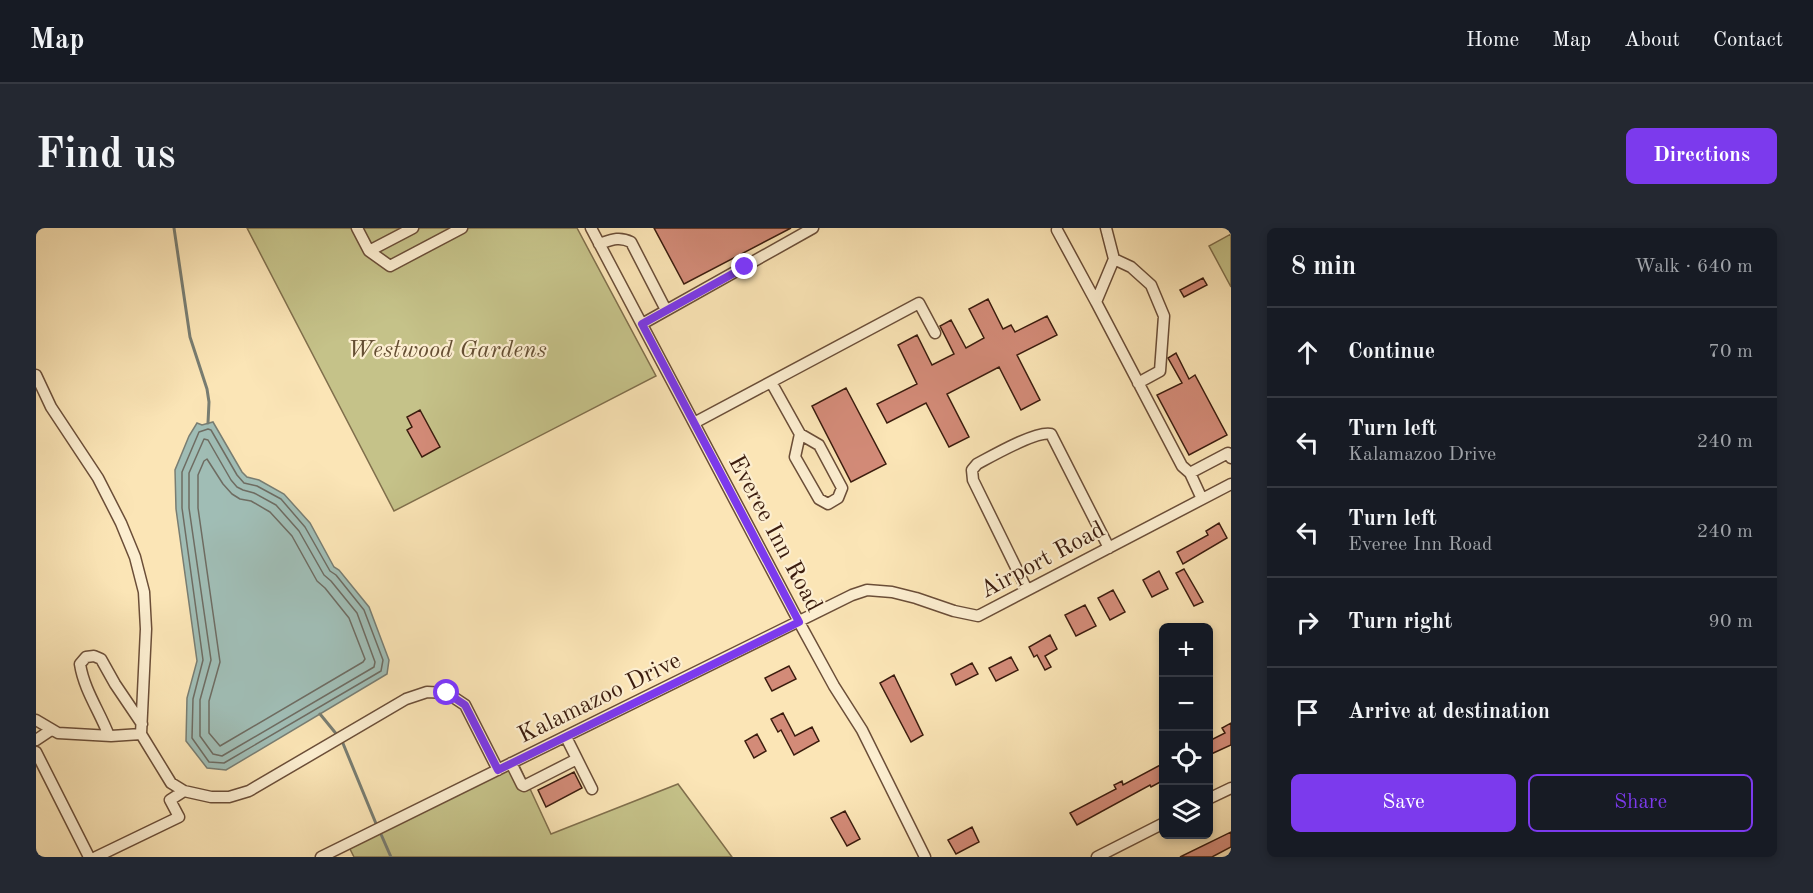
<!DOCTYPE html>
<html lang="en">
<head>
<meta charset="utf-8">
<style>
	:root { --surface:#171b24; --page:#242831; --text:#f1f3f6; --muted:#9ea1a6; --line:#363941; --accent:#7c3aed }
	body { margin:0; font-family:"Old Standard TT",serif; background:var(--page); color:var(--text) }
	.controls { position:absolute; right:18px; bottom:18px; display:grid; overflow:hidden; border-radius:9px; box-shadow:0 3px 9px #0003 }
	.controls button { width:54px; height:54px; display:grid; place-items:center; padding:0; border:0; border-bottom:2px solid var(--line); background:var(--surface); color:var(--text); font:30px sans-serif }
	.stop { position:absolute; width:18px; height:18px; margin:-14px; border:4px solid #7c3aed; border-radius:50%; background:#fff }
	.stop.end { background:#7c3aed; border-color:#fff; box-shadow:0 2px 6px #0008 }
	.list { margin:0; padding:0; list-style:none }
	h2 { display:flex; justify-content:space-between; align-items:center; height:78px; margin:0; padding:0 24px; font-size:26px }
	h2 small { font-size:20px; font-weight:400; color:var(--muted) }
	.list li { display:grid; grid-template-columns:39px 1fr auto; gap:18px; align-items:center; box-sizing:border-box; height:90px; padding:0 24px; border-top:2px solid var(--line) }
	.list b { display:block; font-size:22px; white-space:nowrap }
	.list p { margin:0; font-size:20px; white-space:nowrap; color:var(--muted) }
	.list em { font-size:20px; font-style:normal; color:var(--muted) }
	.actions { display:flex; gap:12px; padding:18px 24px }
	.actions a { flex:1; padding:14px 0; border:2px solid var(--accent); border-radius:9px; text-align:center; font-size:21px; color:var(--accent) }
	.actions .main { background:var(--accent); color:#fff }
	.icon { flex:none; width:33px; height:33px; fill:none; stroke:currentColor; stroke-width:2; stroke-linecap:round; stroke-linejoin:round }
	.map { position:relative; flex:none; width:1195px; height:629px; overflow:hidden; border-radius:9px }
	header { display:flex; align-items:center; gap:36px; box-sizing:border-box; height:84px; padding:0 30px; background:var(--surface); border-bottom:2px solid var(--line) }
	header strong { font-size:28px }
	nav { display:flex; gap:33px; margin-inline-start:auto; font-size:21px }
	.intro { display:flex; align-items:center; justify-content:space-between; box-sizing:border-box; height:144px; padding:0 36px }
	h1 { margin:0; font-size:42px }
	.button { padding:15px 27px; border-radius:9px; background:var(--accent); color:#fff; font-size:21px; font-weight:700 }
	main { display:flex; gap:36px; padding:0 36px }
	aside { flex:1; background:var(--surface); border-radius:9px; box-shadow:0 3px 9px #0003 }
	.map>svg:first-child { display:block }
	.green { fill:#c5c289; stroke:#806f4c; stroke-width:1.5 }
	.water { fill:#a0bdb5; stroke:#787d72; stroke-width:1.5 }
	.lines { fill:none; stroke-linecap:round; stroke-linejoin:round }
	.shore { stroke:#6e6c62; stroke-width:1.5 }
	.stream { stroke:#787d72; stroke-width:3 }
	.building { fill:#d38b78; stroke:#3b1c0e; stroke-width:1.5 }
	.minor-casing { stroke:#6b4e38; stroke-width:13 }
	.minor { stroke:#fceed0; stroke-width:10 }
	.route { stroke:#7c3aed; stroke-width:8 }
	.labels { text-anchor:middle; stroke-width:4.5; stroke-linejoin:round; paint-order:stroke }
	.park-label { font-size:24px; font-style:italic; fill:#644e33; stroke:#fceed0 }
	.street-label { font-size:24px; fill:#3b1c0e; stroke:#fceed0 }
</style>
</head>
<body>
<header>
<strong>Map</strong>
<nav><a>Home</a><a>Map</a><a>About</a><a>Contact</a></nav>
</header>
<div class="intro"><h1>Find us</h1><a class="button">Directions</a></div>
<main>
<div class="map">
<svg width="1195" height="629" viewBox="0 0 1195 629">
	<rect width="100%" height="100%" fill="#fbe5b6"/>
	<filter id="stains"><feTurbulence type="fractalNoise" baseFrequency=".00333" numOctaves="4"/><feColorMatrix values="0 0 0 0 .2 0 0 0 0 .09 0 0 0 0 .02 0 0 0 .5 -.17"/></filter>
	<radialGradient id="worn" r=".72"><stop offset=".6" stop-color="#630" stop-opacity="0"/><stop offset="1" stop-color="#630" stop-opacity=".3"/></radialGradient>
	<path class="green" d="M211 0H541L620 148 358 283Z
		M1195 6V59L1173 18Z
		M482 535 515 606 642 556 696 629H318L311 615Z"/>
	<path class="water" d="M177 194 206 244 211 249 223 252 248 266 274 295 298 339 303 342 333 379 353 432 351 446 190 542 171 540 150 513 151 470 161 433 140 281 139 242 153 208 161 195 166 197Z"/>
	<g class="lines">
		<path class="shore" d="M172 201 175 202 201 247 208 255 221 258 245 271 269 299 294 343 300 347 328 382 347 432 345 443 188 535 173 534 156 510 157 471 167 432 146 280V244L163 204Z
			M168 211 172 212 195 252 201 259 207 262 218 265 240 277 263 303 288 347 295 353 321 385 339 434 338 439 186 528 177 526 164 508V472L175 432 153 280V245Z
			M171 231 187 256 196 266 204 271 215 273 234 284 256 308 281 353 289 360 313 390 329 431 327 434 184 518 173 505V473L184 434 162 280V247L168 233Z"/>
		<path class="stream" d="M138 0 154 109 171 161 173 174 172 195
			M284 486 302 508
			M306 513 341 598
			M344 604 355 629"/>
	</g>
	<path class="building" d="M618 0H755L648 56Z
		M1167 50 1171 57 1148 69 1144 62Z
		M952 71 967 101 975 97 979 104 1011 88 1021 107 981 127 1004 172 985 182 963 139 911 166 933 209 913 219 890 175 851 195 841 176 881 156 862 117 881 107 896 137 918 126 904 98 915 92 930 120 948 110 933 81Z
		M1140 125 1153 151 1159 147 1191 207 1153 227 1121 167 1146 155 1132 130Z
		M810 160 850 236 815 254 776 178Z
		M384 182 404 219 386 229 371 202 376 199 371 189Z
		M1183 295 1191 310 1147 336 1141 324 1172 307 1170 303Z
		M1148 341 1167 374 1158 378 1140 345Z
		M1123 343 1132 361 1116 369 1107 352Z
		M1077 362 1089 384 1074 392 1062 370Z
		M1049 377 1060 398 1040 408 1029 387Z
		M1014 407 1021 421 1009 428 1015 439 1009 442 1001 427 998 429 993 419Z
		M975 429 982 442 960 453 953 440Z
		M936 435 942 446 920 457 915 446Z
		M753 438 760 451 736 463 729 450Z
		M858 447 887 507 875 514 844 455Z
		M747 485 759 508 776 499 783 513 758 527 745 502 742 504 735 491Z
		M1195 495V517L1173 527V513L1189 505 1186 500Z
		M721 506 730 523 718 530 709 513Z
		M1128 535V552L1115 559 1114 557 1041 597 1034 585 1080 561 1078 557 1086 553 1087 557Z
		M538 544 546 560 510 579 502 562Z
		M809 583 824 611 811 618 795 590Z
		M936 599 943 614 920 626 912 612Z
		M1195 604V619L1176 629H1144Z"/>
	<g class="lines">
		<g class="minor-casing">
			<path id="minor" d="M321 0 333 23 377 0
				M555 0 763 394 798 458 826 502 889 629
				M1070 0 1078 31 1060 74 1146 238 1154 245
				M1021 2 1060 74
				M563 16C575 12 583 8 595 14L630 82
				M333 23 354 38 426 0
				M1078 31 1095 39 1115 57 1128 88 1124 143 1102 155
				M606 96 777 0
				M0 147 15 179 62 250 85 295 99 329 108 364 110 401 105 506
				M735 154 764 206 783 217 806 260 802 270 792 276 783 271 759 229 764 206
				M658 195 883 75 899 105
				M1166 271 1154 245 1192 225 1195 230
				M991 362 937 252 936 242 941 236C956 228 1001 202 1015 206L1073 320
				M0 492 22 505 75 508 105 506 135 555 148 563 175 569H193L213 563 370 471 391 464 411 465 429 477 462 542
				M73 508C64 484 48 462 44 436L50 429 58 428 65 431 79 456 106 496
				M0 512 15 502
				M0 524 53 629
				M541 531 556 561
				M475 535 486 557 488 558 541 531 530 509
				M1172 571 1195 560
				M60 629 143 589 134 572 148 563
				M285 629 816 367 831 362 856 364 880 370 918 383 942 388 1195 256
				M1061 629 1128 595"/>
		</g>
		<use href="#minor" class="minor"/>
	</g>
	<g class="lines">
		<path class="route" d="M411 465 429 477 462 542 763 394 606 96 709 39"/>
	</g>
	<g class="labels">
		<g class="park-label">
			<text x="411" y="129">Westwood Gardens</text>
		</g>
		<g class="street-label">
			<text transform="translate(740 305) rotate(62)" y="8">Everee Inn Road</text>
			<text transform="translate(1006 331) rotate(-28)" y="8">Airport Road</text>
			<text transform="translate(563 469) rotate(-26)" y="8">Kalamazoo Drive</text>
		</g>
	</g>
	<rect width="100%" height="100%" filter="url(#stains)"/>
	<rect width="100%" height="100%" fill="url(#worn)"/>
</svg>
<div class="controls">
<button>+</button>
<button>−</button>
<button><svg class="icon" aria-label="locate" viewBox="0 0 24 24"><circle cx="12" cy="12" r="6"/><path d="M12 2v4M12 18v4M2 12h4M18 12h4"/></svg></button>
<button><svg class="icon" aria-label="layers" viewBox="0 0 24 24"><path d="M12 4l9 5-9 5-9-5zM3 14l9 5 9-5"/></svg></button>
</div>
<div class="stop" style="left:411px;top:465px"></div>
<div class="stop end" style="left:709px;top:39px"></div>
</div>
<aside>
<h2>8 min<small>Walk · 640 m</small></h2>
<ul class="list">
<li><svg class="icon" aria-label="ahead" viewBox="0 0 24 24"><path d="M12 20V5M6 11l6-6 6 6"/></svg><div><b>Continue</b></div><em>70 m</em></li>
<li><svg class="icon" aria-label="left" viewBox="0 0 24 24"><path d="M17 20v-9H6M10 6l-5 5 5 5"/></svg><div><b>Turn left</b><p>Kalamazoo Drive</p></div><em>240 m</em></li>
<li><svg class="icon" aria-label="left" viewBox="0 0 24 24"><path d="M17 20v-9H6M10 6l-5 5 5 5"/></svg><div><b>Turn left</b><p>Everee Inn Road</p></div><em>240 m</em></li>
<li><svg class="icon" aria-label="right" viewBox="0 0 24 24"><path d="M7 20v-9h11M14 6l5 5-5 5"/></svg><div><b>Turn right</b></div><em>90 m</em></li>
<li><svg class="icon" aria-label="arrive" viewBox="0 0 24 24"><path d="M6 21V4h12l-3 4 3 4H6"/></svg><div><b>Arrive at destination</b></div></li>
</ul>
<div class="actions"><a class="main">Save</a><a>Share</a></div>
</aside>
</main>
</body>
</html>
